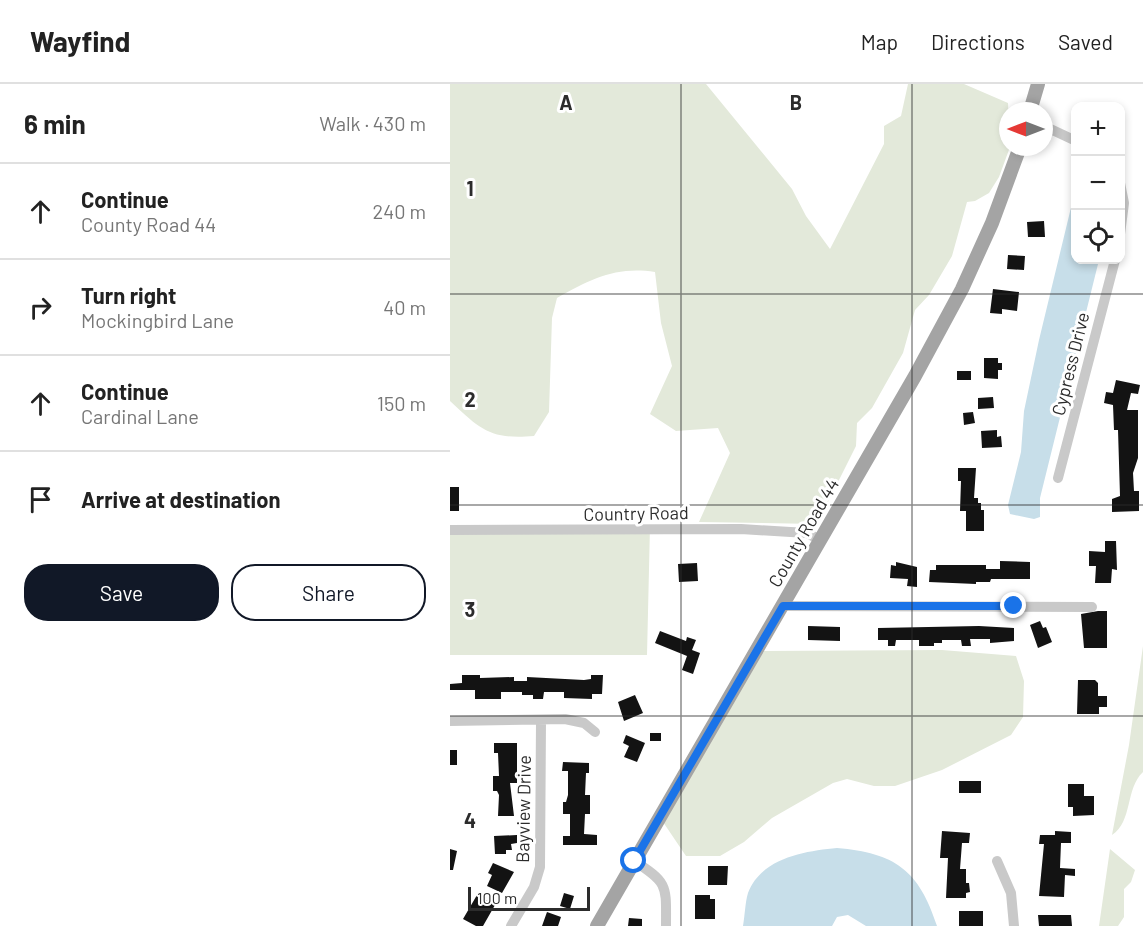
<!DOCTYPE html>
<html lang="en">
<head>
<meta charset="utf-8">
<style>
	:root { --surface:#fff; --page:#f6f6f6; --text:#222; --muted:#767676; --line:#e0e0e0; --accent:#111827 }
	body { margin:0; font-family:Barlow,sans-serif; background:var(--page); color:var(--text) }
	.controls { position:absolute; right:18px; top:18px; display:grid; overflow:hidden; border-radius:12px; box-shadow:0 3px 9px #0003 }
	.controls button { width:54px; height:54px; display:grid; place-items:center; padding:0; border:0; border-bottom:2px solid var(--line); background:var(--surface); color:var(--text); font:30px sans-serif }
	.compass { position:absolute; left:549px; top:18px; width:54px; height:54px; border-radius:50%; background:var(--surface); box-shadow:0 3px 9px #0003; rotate:270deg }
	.scale { position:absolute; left:18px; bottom:15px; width:122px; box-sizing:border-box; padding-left:6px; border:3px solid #2c2c2c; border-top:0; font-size:16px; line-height:21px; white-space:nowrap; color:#2c2c2c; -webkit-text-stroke:4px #fff; paint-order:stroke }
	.stop { position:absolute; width:18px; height:18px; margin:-14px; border:4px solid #1a73e8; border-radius:50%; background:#fff }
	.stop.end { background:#1a73e8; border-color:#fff; box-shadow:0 2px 6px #0008 }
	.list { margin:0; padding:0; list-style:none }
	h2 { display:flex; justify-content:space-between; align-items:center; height:78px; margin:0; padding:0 24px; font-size:26px }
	h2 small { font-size:20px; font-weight:400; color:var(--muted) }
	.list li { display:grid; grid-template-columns:39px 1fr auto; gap:18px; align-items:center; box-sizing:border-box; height:96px; padding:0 24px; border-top:2px solid var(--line) }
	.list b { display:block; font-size:22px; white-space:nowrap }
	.list p { margin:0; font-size:20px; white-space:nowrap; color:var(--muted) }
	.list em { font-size:20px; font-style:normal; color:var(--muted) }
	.actions { display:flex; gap:12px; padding:18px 24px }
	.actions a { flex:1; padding:14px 0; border:2px solid var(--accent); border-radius:24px; text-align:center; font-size:21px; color:var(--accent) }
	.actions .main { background:var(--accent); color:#fff }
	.icon { flex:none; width:33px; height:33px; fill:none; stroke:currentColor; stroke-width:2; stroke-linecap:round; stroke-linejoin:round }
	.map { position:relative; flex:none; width:693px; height:842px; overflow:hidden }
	header { display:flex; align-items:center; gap:36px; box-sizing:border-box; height:84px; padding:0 30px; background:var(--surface); border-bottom:2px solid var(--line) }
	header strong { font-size:28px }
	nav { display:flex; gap:33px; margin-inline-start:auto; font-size:21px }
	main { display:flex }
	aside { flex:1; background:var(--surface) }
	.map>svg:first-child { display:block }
	.green { fill:#e3e9da }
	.water { fill:#c7dee9 }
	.building { fill:#131313 }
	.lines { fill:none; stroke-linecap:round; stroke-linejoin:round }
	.minor { stroke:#c9c9c9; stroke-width:10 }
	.major { stroke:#a4a4a4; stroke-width:14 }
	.route { stroke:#1a73e8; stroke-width:8 }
	.grid { fill:none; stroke:#2c2c2c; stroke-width:1.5; stroke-opacity:0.55 }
	.labels { text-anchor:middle; stroke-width:6; stroke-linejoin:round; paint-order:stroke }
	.street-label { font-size:18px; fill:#2c2c2c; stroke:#fff }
	.grid-label { font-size:20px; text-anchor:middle; font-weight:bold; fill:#2c2c2c; stroke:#fff; stroke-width:6; stroke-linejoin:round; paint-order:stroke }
</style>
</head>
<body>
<header>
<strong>Wayfind</strong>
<nav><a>Map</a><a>Directions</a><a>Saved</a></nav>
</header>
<main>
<aside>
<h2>6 min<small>Walk · 430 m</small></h2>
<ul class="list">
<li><svg class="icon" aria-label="ahead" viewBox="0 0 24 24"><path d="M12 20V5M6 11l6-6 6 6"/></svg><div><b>Continue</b><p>County Road 44</p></div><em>240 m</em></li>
<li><svg class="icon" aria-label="right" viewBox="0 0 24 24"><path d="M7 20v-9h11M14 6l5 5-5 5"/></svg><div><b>Turn right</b><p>Mockingbird Lane</p></div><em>40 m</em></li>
<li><svg class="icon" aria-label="ahead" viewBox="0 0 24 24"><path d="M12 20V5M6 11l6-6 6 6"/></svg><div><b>Continue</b><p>Cardinal Lane</p></div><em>150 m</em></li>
<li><svg class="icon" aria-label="arrive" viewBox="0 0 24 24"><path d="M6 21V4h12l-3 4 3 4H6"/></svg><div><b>Arrive at destination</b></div></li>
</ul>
<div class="actions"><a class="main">Save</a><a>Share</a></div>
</aside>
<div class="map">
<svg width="693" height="842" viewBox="0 0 693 842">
	<rect width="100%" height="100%" fill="#fff"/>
	<path class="green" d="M0 0H256L342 105 356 132 380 165 434 60V42L451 32 458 0H514L558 19 560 63 549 93 539 109 525 117 517 118 502 172 479 211 465 226 453 269 422 324 407 339 406 362 367 440 249 438 280 369 268 344 226 347 200 330 222 282 211 239 205 188C166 182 141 195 107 214L102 234 99 328 84 352C40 356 30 345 0 317Z
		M200 442 197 571H0V445Z
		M693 562V688C675 705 683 737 662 751L679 661Z
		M492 566 566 572 574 597 573 633 561 651 492 686 445 702H424L397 695 383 699 322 734 294 758 270 772H236L213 738 313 567Z
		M660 765 685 786 681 798 674 805V833L668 842H649Z"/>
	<path class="water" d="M625 107 626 176H649L590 414V433L584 435 560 430 558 421 571 368 574 327 589 256Z
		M387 764C445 769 469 786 487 842H416L398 831 387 833 382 842H293C295 831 295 819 298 809 311 774 355 767 387 764Z"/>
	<path class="building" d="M594 137 595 153H578L577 138Z
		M558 171 575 172 574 186 557 185Z
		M543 205 569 208 567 227 552 225V230L540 229Z
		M534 274H548V279H552V286H548V295L534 294Z
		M507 287H521V296H507Z
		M666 296 690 301 688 310 681 309 677 326H688V374L683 389 684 407H689V427L662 428V415L670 412 668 346H664L663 321 654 319 656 308 663 309Z
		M543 313 544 324 528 325V314Z
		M523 328 525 339 514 341 513 329Z
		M547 346V353L551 352 552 363 532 364 531 347Z
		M508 384H526L524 414H528V419H531V426H534V447H516V427H510L511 397H508Z
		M0 403H9V427H0Z
		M655 457H666L667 486 662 485 661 499H645L646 482H639V467L655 468Z
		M550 477 580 478V495H541L540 498H526V500L479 498 480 486H486V481H536V485H550Z
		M446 478 467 483V503L457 502 458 495 440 494 441 481 446 482Z
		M247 479 248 497 229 498 228 480Z
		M648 527H657V564H634L631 530Z
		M590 537 593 544 596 543 602 558 588 564 580 541Z
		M358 542 390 543V557L358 556Z
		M529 542 564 544V557L540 559V555H520L521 562H512L511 556H492V559H484V562H469V556H446L445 562H438V556H428V544Z
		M210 547 236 557 237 553 246 556 242 566 250 569 243 590 232 586 237 572 205 559Z
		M12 591H30V594L64 593V597H77V593L134 596 141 595V591H153L152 610H142V615L114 614V608H94L93 615H83V611H72V608H51V615H25V606H0V600L12 599Z
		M628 596H645L648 599V612H657V623H649V630H627Z
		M185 611 193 629 174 637 168 618Z
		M200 649H211V657H200Z
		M176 651 195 659 187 678 174 673 179 662 173 659Z
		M44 659H67V699H60L64 732H48L49 711 47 707H43V692H49L48 669H44Z
		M0 666H7V681H0Z
		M113 678 139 679V689H136L135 711H140V730H135L134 750 147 751V761H113V752H120V730H113V718H116L118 711V687H112Z
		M509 697H531V709H509Z
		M618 700H634V712H644V731L623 732V723H618Z
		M492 747 520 749 519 759H512L510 785H516V799H519L520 808 516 809V814H496L498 774H490Z
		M605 747 621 748V759H611L610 784 625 785V792L615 791 614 813 589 812 594 760H589L590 751H605Z
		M67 751V759L61 760 62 766H56V770H45L44 752Z
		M0 765 7 767 3 786H0Z
		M43 779 64 788 52 809 37 802 42 791 38 789Z
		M258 782H278L277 801H258Z
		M114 809 124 812 120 825 110 822Z
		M27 811 45 821 33 842H26L13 835Z
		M245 811H260V815H265V835H245Z
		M509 827H533V842H509Z
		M97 828 111 833 108 842H92Z
		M588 831H621L622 842H589Z
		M179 834 192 835V842H178Z"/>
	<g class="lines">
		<path class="minor" d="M594 42 626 57
			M670 99 674 119 670 150
			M608 394 665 176
			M0 446 291 445 357 449 370 456
			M333 522 642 523
			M0 637 115 635 134 639 145 648
			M184 777C219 799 216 802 216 842
			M547 777 561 809 564 842
			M61 842 84 803 90 783 91 637"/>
		<path class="major" d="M580 27 588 0
			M147 842 465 292 512 205 542 139 570 63"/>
	</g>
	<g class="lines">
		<path class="route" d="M184 777 333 522H564"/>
	</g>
	<path class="grid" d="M231 0V842M462 0V842M0 210H693M0 421H693M0 632H693"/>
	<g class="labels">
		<g class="street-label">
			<text transform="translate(621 280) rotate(-76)" y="6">Cypress Drive</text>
			<text transform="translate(186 430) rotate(-1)" y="6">Country Road</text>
			<text transform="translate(354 449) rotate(-60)" y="6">County Road 44</text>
			<text transform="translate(74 725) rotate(-89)" y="6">Bayview Drive</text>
		</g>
	</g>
	<g class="grid-label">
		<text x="116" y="26">A</text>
		<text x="346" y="26">B</text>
		<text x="20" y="112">1</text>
		<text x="20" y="323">2</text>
		<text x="20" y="533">3</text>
		<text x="20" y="744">4</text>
	</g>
</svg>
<div class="controls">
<button>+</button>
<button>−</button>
<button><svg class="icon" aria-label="locate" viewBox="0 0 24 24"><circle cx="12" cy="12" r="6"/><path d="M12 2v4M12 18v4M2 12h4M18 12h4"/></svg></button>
</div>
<svg class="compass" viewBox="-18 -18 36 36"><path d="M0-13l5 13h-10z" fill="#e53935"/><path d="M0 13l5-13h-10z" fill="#767676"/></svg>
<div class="scale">100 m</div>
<div class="stop" style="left:184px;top:777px"></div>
<div class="stop end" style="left:564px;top:522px"></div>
</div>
</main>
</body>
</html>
